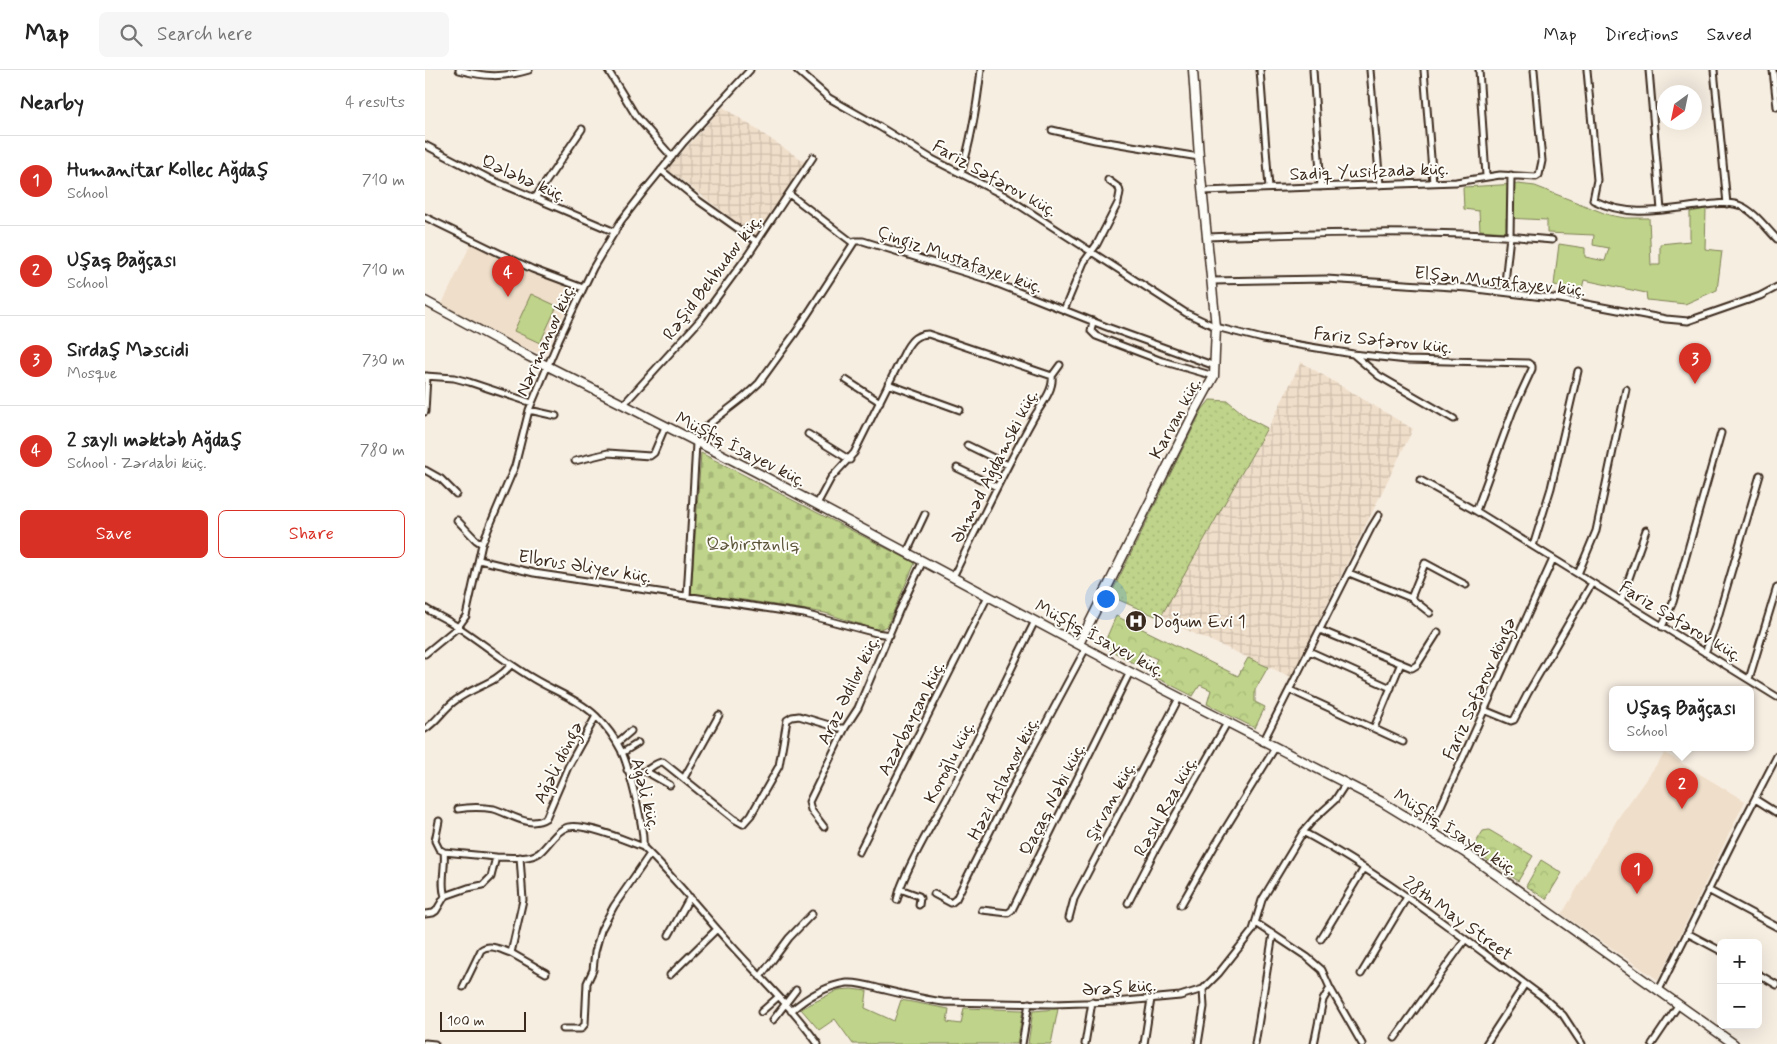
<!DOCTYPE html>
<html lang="en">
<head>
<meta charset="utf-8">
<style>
	:root { --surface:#fff; --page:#f6f6f6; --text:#222; --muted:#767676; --line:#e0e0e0; --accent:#d93025 }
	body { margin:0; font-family:Mynerve,sans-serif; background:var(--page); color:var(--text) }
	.controls { position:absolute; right:15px; bottom:15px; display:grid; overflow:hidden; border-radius:8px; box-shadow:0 5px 20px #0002 }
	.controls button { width:45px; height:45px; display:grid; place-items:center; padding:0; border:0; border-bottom:1px solid var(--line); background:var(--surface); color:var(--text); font:25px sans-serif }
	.compass { position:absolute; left:1232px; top:15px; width:45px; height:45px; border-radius:50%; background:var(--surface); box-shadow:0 5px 20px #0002; rotate:213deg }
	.scale { position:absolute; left:15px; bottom:12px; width:86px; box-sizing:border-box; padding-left:5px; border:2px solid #3b2a1e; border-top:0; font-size:14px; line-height:18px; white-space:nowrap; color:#3b2a1e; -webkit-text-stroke:4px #fdfcf7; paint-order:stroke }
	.you { position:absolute; left:680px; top:528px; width:18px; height:18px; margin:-12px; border:4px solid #fff; border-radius:50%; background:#1a73e8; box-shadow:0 0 0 8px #1a73e833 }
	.badge { display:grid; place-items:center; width:32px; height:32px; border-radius:50%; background:var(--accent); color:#fff; font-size:16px; font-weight:700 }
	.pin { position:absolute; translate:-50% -41px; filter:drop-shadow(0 1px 2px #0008) }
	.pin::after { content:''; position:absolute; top:26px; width:18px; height:15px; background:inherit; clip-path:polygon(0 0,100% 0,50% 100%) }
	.popup { position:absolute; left:1184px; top:616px; width:145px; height:65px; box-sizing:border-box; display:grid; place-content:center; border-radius:8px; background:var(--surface); filter:drop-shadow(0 1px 4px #0005); font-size:16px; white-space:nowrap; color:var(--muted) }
	.popup b { font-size:19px; color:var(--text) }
	.popup::after { content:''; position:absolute; left:50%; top:100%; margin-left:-10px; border:10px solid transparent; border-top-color:var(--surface) }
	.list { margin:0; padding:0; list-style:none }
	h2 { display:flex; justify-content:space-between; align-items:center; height:65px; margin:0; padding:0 20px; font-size:21px }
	h2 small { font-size:16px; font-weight:400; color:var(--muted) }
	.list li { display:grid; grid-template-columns:32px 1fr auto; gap:15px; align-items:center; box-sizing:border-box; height:90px; padding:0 20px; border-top:1px solid var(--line) }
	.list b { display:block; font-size:19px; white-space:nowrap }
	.list p { margin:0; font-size:16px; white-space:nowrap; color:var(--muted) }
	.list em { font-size:16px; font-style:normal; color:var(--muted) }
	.actions { display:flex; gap:10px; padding:15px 20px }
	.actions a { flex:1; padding:11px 0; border:1px solid var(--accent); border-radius:8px; text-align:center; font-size:18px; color:var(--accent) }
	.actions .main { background:var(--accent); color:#fff }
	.icon { flex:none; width:28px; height:28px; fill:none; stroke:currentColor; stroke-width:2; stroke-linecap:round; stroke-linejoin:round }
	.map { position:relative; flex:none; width:1352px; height:974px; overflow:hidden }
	header { display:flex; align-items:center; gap:30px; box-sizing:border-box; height:70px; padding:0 25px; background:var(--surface); border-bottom:1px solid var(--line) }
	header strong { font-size:24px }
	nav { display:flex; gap:28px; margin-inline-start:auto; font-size:18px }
	.search { width:350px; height:45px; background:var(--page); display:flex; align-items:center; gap:12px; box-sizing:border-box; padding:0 18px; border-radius:8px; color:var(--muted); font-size:19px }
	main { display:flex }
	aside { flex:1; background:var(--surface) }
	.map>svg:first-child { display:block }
	.built { fill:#efdec9 }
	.industrial { fill:url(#industrial-grid) }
	.grass { fill:url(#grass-dots); stroke:#7d7f54 }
	.forest { fill:url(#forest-crowns); stroke:#7d7f54 }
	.cemetery { fill:url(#cemetery-stones); stroke:#7d7f54 }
	.garden { fill:#bfd48a; stroke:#7d7f54 }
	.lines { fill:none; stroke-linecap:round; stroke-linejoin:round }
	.street-casing { stroke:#3b2a1e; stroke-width:9 }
	.secondary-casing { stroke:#3b2a1e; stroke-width:11 }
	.street { stroke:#fdfcf7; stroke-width:5 }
	.secondary { stroke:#fdfcf7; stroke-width:8 }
	.labels { text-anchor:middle; stroke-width:4; stroke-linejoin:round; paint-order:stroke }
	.street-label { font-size:18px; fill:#3b2a1e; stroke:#fdfcf7 }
	.park-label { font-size:18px; fill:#5c5439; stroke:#fdfcf7 }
	.poi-label { font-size:18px; fill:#3b2a1e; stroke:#fdfcf7; text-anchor:start }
</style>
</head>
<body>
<header>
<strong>Map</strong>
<div class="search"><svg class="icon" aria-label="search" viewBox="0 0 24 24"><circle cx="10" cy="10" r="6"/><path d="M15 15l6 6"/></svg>Search here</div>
<nav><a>Map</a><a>Directions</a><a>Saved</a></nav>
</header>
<main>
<aside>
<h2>Nearby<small>4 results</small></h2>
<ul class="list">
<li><span class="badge">1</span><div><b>Humanitar Kollec Ağdaş</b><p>School</p></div><em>710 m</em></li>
<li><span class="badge">2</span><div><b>Uşaq Bağçası</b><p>School</p></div><em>710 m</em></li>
<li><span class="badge">3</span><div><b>Sirdaş Məscidi</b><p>Mosque</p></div><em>730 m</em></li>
<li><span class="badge">4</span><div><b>2 saylı məktəb Ağdaş</b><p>School · Zərdabi küç.</p></div><em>780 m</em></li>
</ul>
<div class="actions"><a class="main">Save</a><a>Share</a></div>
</aside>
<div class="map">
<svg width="1352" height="974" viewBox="0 0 1352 974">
	<defs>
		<pattern id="industrial-grid" width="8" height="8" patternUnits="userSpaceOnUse" patternTransform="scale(1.25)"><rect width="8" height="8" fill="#efdec9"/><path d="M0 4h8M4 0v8" fill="none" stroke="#cebfac"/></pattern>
		<pattern id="grass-dots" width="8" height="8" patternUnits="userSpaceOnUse" patternTransform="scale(1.25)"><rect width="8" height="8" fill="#bfd48a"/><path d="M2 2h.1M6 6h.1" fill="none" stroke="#a5b677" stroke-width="1.8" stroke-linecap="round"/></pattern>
		<pattern id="forest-crowns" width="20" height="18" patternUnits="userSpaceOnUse" patternTransform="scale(1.25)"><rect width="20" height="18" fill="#bfd48a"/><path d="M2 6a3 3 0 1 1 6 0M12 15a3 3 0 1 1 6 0" fill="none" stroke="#a5b677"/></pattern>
		<pattern id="cemetery-stones" width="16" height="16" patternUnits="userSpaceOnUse" patternTransform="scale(1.25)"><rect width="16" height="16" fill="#bfd48a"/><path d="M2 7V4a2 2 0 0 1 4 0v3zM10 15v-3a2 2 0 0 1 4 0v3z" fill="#a5b677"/></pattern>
	</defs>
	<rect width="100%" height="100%" fill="#f7eee2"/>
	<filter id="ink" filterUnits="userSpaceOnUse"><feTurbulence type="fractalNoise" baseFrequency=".02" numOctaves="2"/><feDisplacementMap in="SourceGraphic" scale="10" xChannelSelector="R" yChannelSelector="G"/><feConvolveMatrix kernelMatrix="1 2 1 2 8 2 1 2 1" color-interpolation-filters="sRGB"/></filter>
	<g filter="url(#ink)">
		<path class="built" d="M46 174 108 203 150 220 119 285 93 275 17 234Z
			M1240 683 1320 731 1233 910 1137 844 1193 748Z"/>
		<path class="industrial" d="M298 37 380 92 330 166 242 99Z
			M876 292 988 359 866 607 735 548 849 347Z"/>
		<path class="grass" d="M785 330 803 331 823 348 842 358 735 548 685 526 777 340Z"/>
		<path class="forest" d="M691 546 813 606 823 588 843 597 830 620V632L840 637 830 658 782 634 786 620 775 615 768 626 724 604 732 589 715 581 710 594 678 576Z
			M1064 760 1108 786 1093 811 1047 779 1058 761Z
			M1116 790 1137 803 1121 829 1101 816Z"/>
		<path class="cemetery" d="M276 383 490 493 462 556 453 560 400 543 319 530 266 524Z"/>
		<path class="garden" d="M1093 114 1110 116 1184 145 1200 148H1224L1226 195H1235V174L1265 171V142L1281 139 1280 179 1297 181 1292 220 1260 234 1222 230 1221 223 1159 210 1157 219 1129 215 1134 174 1160 178V187L1180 191 1184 178 1168 175 1169 165 1122 163V150L1081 148V162L1055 160 1054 141 1039 139 1038 117Z
			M106 224 132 236 115 273 89 261Z
			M426 919 442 921 440 938 469 951 476 930 524 939 522 952 536 954 539 938 598 940 592 974H428L410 949 394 960 376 939 413 920Z
			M633 939 626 974H603L608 941Z"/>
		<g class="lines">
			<g class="street-casing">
				<path id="street" d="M34 0C60 7 77 8 104 0
					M183 0 211 46 247 87
					M372 0 404 28 455 57 507 89 580 126 761 243 791 257 838 269 928 284 982 290 1103 293 1107 296V299L1088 340 1051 441 1352 627
					M835 0 844 118
					M888 0 896 117
					M945 0 955 115
					M999 0 1008 113
					M1054 0 1061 106
					M1162 0 1172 110 1168 130C1206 149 1241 139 1281 135 1292 134 1305 131 1316 136 1330 142 1341 158 1352 169
					M1224 0 1236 140
					M1289 0 1302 134
					M1348 0 1352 37
					M627 60 670 70 774 87
					M0 75 65 109 190 162
					M236 100 274 131 332 172
					M536 103C547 69 552 35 556 0
					M778 121 1031 112 1075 105 1111 107 1114 105 1117 91 1109 0
					M364 124 428 173
					M110 128 157 59
					M0 147 107 199 158 218
					M783 167C898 163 1013 159 1127 170
					M787 211 901 209 1043 218 1135 229 1241 249 1263 251 1335 226 1352 217
					M1079 222 1085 166 1086 105
					M639 240 659 192 672 174 693 133 695 122 694 118 683 110
					M668 251 666 261 671 266 737 291 789 306
					M928 284 954 306 1029 349
					M0 306 29 308 44 312 107 333
					M627 306 635 295
					M421 310 455 332
					M463 314 535 340
					M198 335 276 249 323 185 388 87
					M104 340 131 346
					M0 342 2 306
					M383 364 425 390
					M542 375 583 395
					M150 391 183 383 225 386 229 383 240 357
					M532 398 572 417
					M0 400 16 409 31 424
					M995 410 1051 441
					M392 434 406 408 429 383 481 279C487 269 491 265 503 264L627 306C629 320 616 335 609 347 580 399 554 453 528 507
					M32 450 51 470 57 474
					M1108 476 1126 418 1153 301
					M482 482 500 444
					M54 490 109 503 379 544 451 563 465 565
					M924 503 986 528 1000 493 1041 515
					M1153 504 1171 461 1201 319
					M262 526 270 392 271 373 279 358 319 327 334 313 371 262 430 171H438L558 208 682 257 790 296
					M986 528 1005 543
					M1196 531 1221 460
					M0 538C11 545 23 550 33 557 59 574 83 594 109 609 129 621 154 630 171 646 181 656 190 668 196 680 204 697 220 759 218 777 250 808 277 843 307 876 336 908 368 939 393 974
					M1237 557 1248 532 1296 363
					M895 560 987 598 992 595 1013 562
					M884 581 966 618
					M1280 583 1290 557 1335 405
					M0 584 33 557 41 546 57 474 90 396 104 340 134 269 168 198 196 151 220 120 259 72 325 0
					M1324 609 1352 517
					M865 620 978 672
					M1059 640 1086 651 1089 650 1103 623 1167 513
					M949 658 976 593
					M0 659C12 652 19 638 31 630 50 616 70 614 86 595
					M838 672 946 458 954 445
					M192 673 206 661
					M197 683 213 673
					M202 700C206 701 211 702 215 702 224 702 229 692 238 692L309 749 318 754 326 745 354 696 362 650 367 647 374 646 414 658H420
					M220 701 245 715
					M259 708 294 645
					M1330 729 1352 743
					M33 739C45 737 57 737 69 739 86 744 104 759 121 748L143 697 171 646
					M14 751 10 771 14 779 19 782 71 787
					M399 757 386 740 384 732 420 658 433 638 474 541 498 491
					M1005 760 1128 489
					M878 762C964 808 1040 870 1118 927L1138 945 1157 974
					M19 782C21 796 15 814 20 826
					M434 782 563 526
					M1283 820 1352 857
					M509 824 526 833 531 829 598 696 661 578
					M472 830 475 819
					M703 833 731 779 802 653
					M494 835 495 828 494 826 475 819C489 782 511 749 529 714 557 660 583 605 610 551
					M756 835 789 777 850 678
					M557 840 583 843 587 840 705 602
					M0 844 8 843 11 841 20 826 43 818 58 815 66 807 71 787C84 787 103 790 114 783 123 776 131 760 143 757 160 753 201 770 218 777
					M644 848 649 829 754 628
					M831 853 882 887 897 900 905 918 937 974
					M1262 863 1296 881
					M244 865 265 827
					M896 869 939 798
					M86 883 121 903
					M936 904 982 827
					M1333 904 1352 915
					M245 905 292 859
					M335 907 364 868 387 844
					M38 917 56 880C65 873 76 880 86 883L98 830 95 787
					M1234 920 1306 775 1352 686
					M366 941C382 927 400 916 422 913 433 912 445 916 456 919 477 924 497 929 518 932L628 934 690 932 755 926 778 919 794 903 828 860 837 830 878 762 889 749 910 730 921 713
					M336 942 353 927
					M348 950 371 920
					M138 959H156L160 954 162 913 168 900 170 882 176 860 189 836 225 784
					M970 968 1040 870
					M0 973 10 974
					M597 974 604 933
					M660 974 667 932
					M719 974 726 929
					M773 974 779 937 778 919
					M830 974 848 864
					M889 974 898 930 905 918
					M1061 974 1100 914
					M1227 974 1254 934"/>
			</g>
			<g class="secondary-casing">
				<path id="secondary" d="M0 231 91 280 331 402 705 602 957 732 1039 782 1309 974
					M654 574 771 339 789 306 791 257 774 87 768 0"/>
			</g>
			<use href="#street" class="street"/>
			<use href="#secondary" class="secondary"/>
		</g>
	</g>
	<defs>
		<g id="hospital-disc" transform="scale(1.125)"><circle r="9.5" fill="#3b2a1e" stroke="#fdfcf7"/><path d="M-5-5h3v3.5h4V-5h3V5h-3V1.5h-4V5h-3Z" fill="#fff"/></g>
	</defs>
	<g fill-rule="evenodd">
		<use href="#hospital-disc" x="711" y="551"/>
	</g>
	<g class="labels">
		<g class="street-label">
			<text transform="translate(944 101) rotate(-2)" y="6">Sadiq Yusifzadə küç.</text>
			<text transform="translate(99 108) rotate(24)" y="6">Qələbə küç.</text>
			<text transform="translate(570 108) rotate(29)" y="6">Fariz Səfərov küç.</text>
			<text transform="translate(535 189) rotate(19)" y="6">Çingiz Mustafayev küç.</text>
			<text transform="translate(287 207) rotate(-53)" y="6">Rəşid Behbudov küç.</text>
			<text transform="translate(1075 211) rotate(6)" y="6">Elşən Mustafayev küç.</text>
			<text transform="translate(120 270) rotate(-66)" y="6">Nərimanov küç.</text>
			<text transform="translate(958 270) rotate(6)" y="6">Fariz Səfərov küç.</text>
			<text transform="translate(750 348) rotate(-62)" y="6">Karvan küç.</text>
			<text transform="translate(316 379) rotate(27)" y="6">Müşfiq İsayev küç.</text>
			<text transform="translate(569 396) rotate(-63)" y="6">Əhməd Ağdamski küç.</text>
			<text transform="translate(160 496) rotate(9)" y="6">Elbrus Əliyev küç.</text>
			<text transform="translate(1256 551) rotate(31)" y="6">Fariz Səfərov küç.</text>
			<text transform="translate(675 568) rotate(28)" y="6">Müşfiq İsayev küç.</text>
			<text transform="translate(1054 618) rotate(-66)" y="6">Fariz Səfərov döngə</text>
			<text transform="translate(423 620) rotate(-64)" y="6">Araz Ədilov küç.</text>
			<text transform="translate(486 648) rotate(-63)" y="6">Azərbaycan küç.</text>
			<text transform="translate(133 692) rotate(-64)" y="6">Ağəli döngə</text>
			<text transform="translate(524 692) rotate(-63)" y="6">Koroğlu küç.</text>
			<text transform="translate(578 708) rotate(-63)" y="6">Həzi Aslanov küç.</text>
			<text transform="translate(221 724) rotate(76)" y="6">Ağəli küç.</text>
			<text transform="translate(627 729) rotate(-63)" y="6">Qaçaq Nəbi küç.</text>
			<text transform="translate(685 731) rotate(-62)" y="6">Şirvan küç.</text>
			<text transform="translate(740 736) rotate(-61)" y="6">Rəsul Rza küç.</text>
			<text transform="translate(1031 762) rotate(33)" y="6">Müşfiq İsayev küç.</text>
			<text transform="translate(1033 848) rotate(36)" y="6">28th May Street</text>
			<text transform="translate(694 917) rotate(-4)" y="6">Ərəş küç.</text>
		</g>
		<g class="park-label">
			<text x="328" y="480">Qəbirstanlıq</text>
		</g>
		<g class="poi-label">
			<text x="727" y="557">Doğum Evi 1</text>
		</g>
	</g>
</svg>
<div class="controls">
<button>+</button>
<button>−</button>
</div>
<svg class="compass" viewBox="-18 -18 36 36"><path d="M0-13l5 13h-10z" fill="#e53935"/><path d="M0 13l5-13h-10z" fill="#767676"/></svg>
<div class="scale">100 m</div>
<div class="you"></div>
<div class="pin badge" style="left:1212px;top:824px">1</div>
<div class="pin badge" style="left:1257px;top:739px">2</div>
<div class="popup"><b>Uşaq Bağçası</b>School</div>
<div class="pin badge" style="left:1270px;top:314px">3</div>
<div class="pin badge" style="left:83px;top:227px">4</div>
</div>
</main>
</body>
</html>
